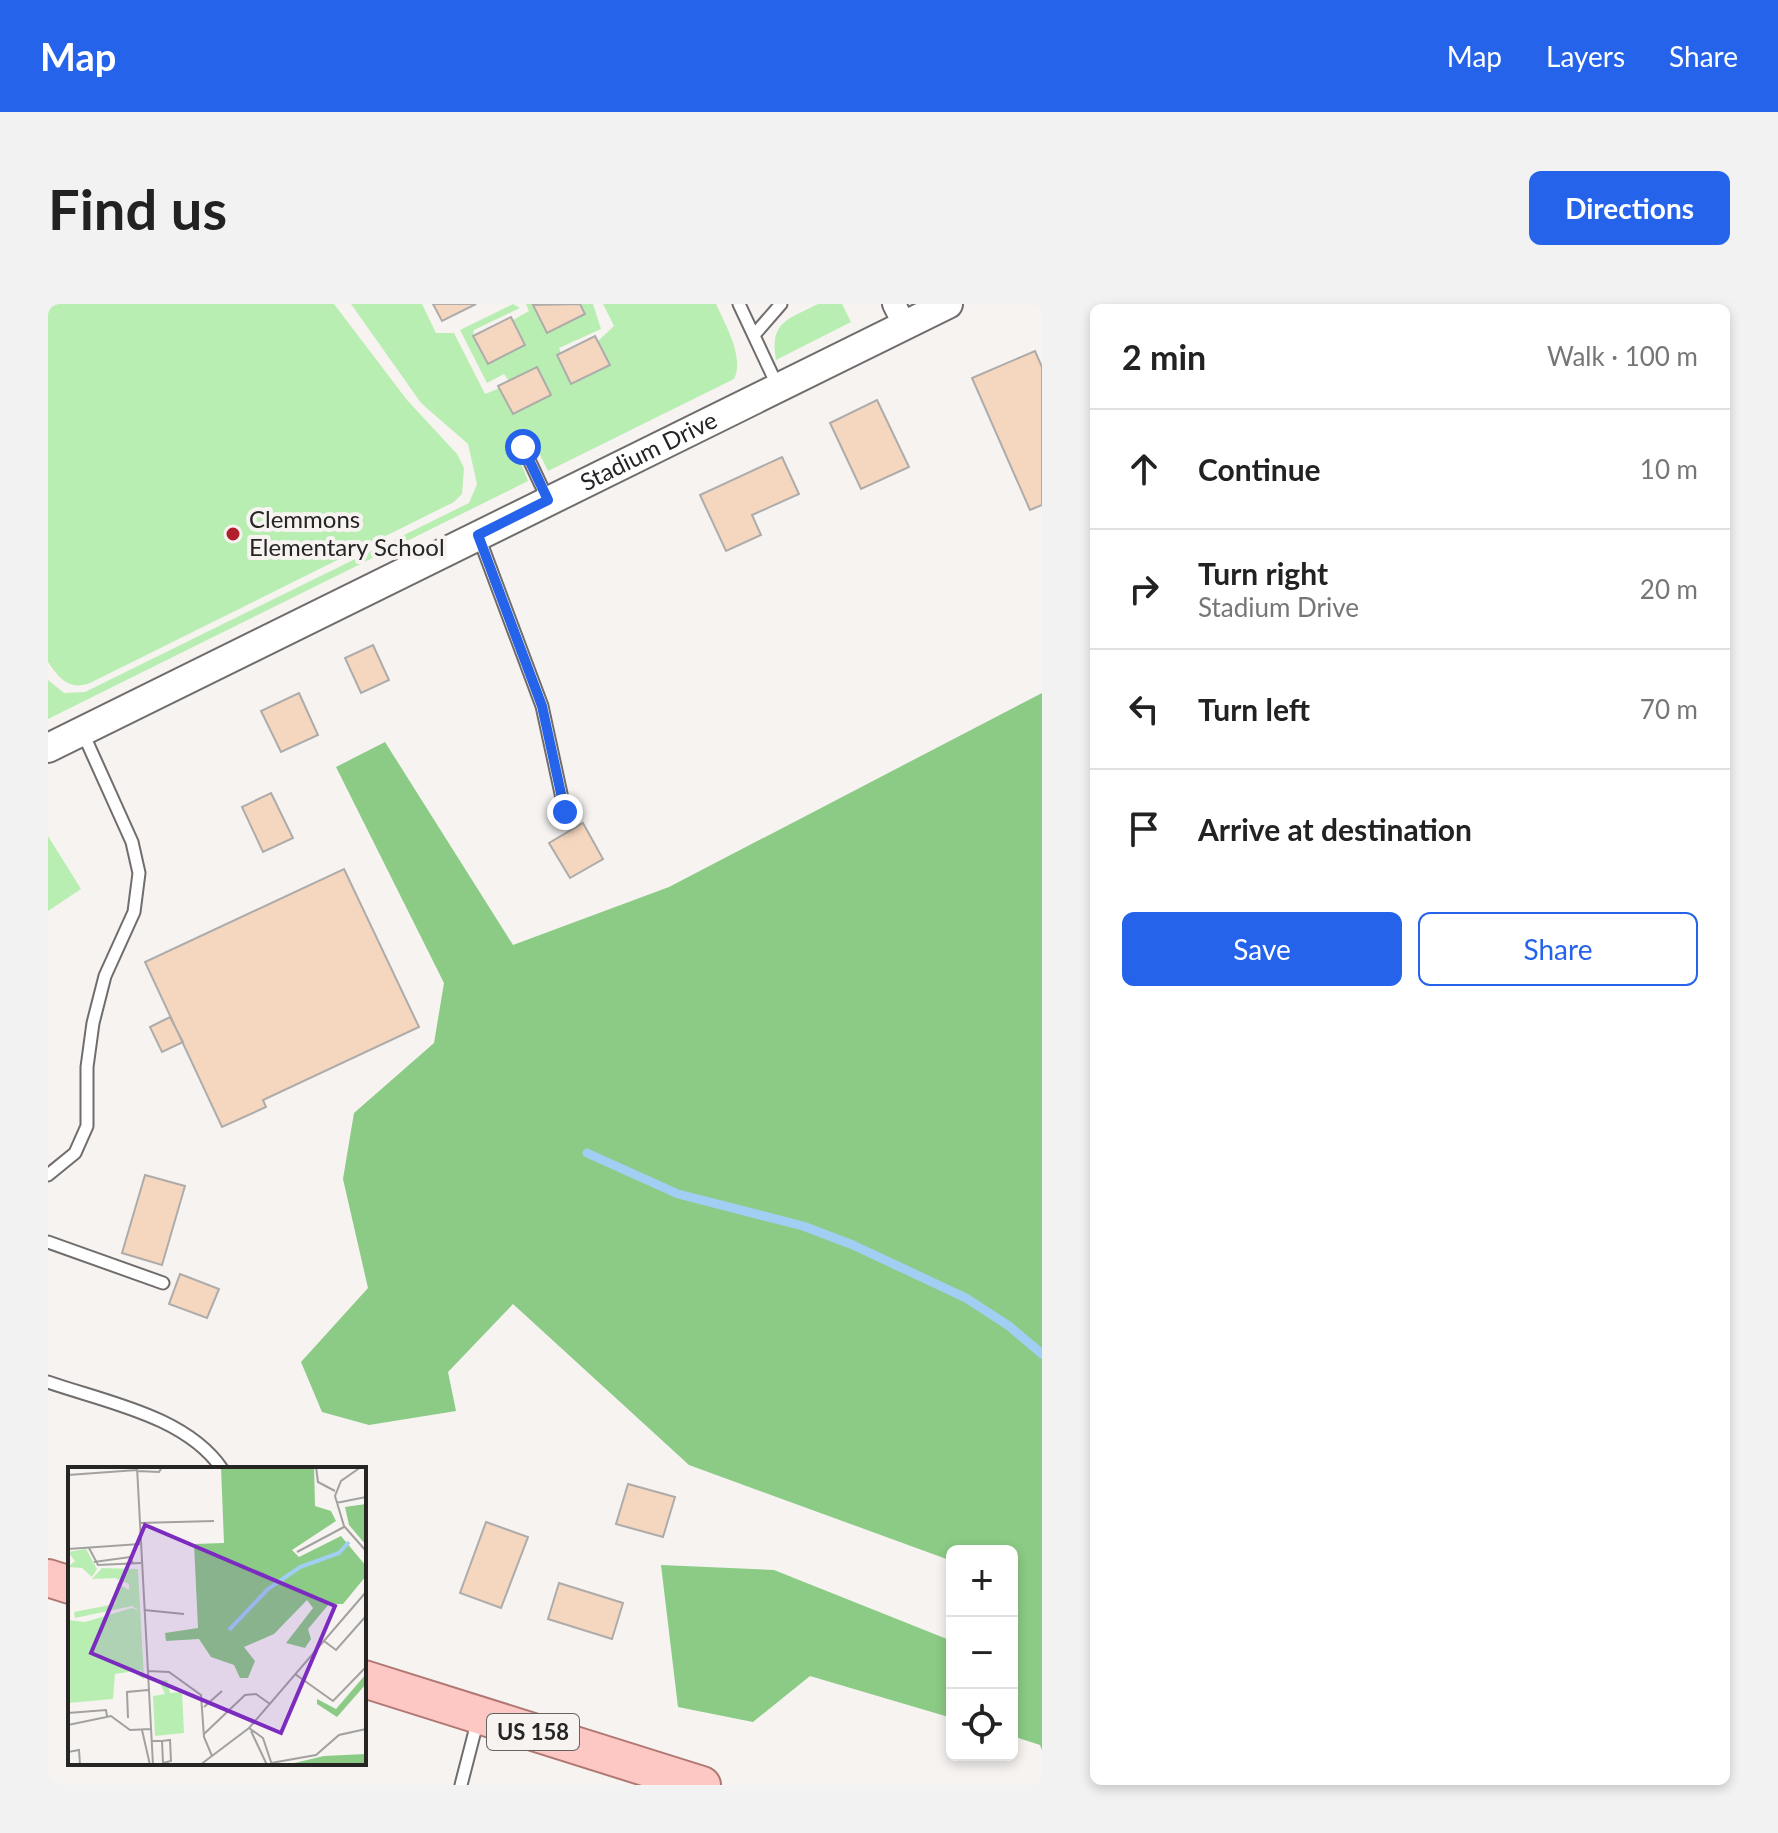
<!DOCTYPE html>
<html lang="en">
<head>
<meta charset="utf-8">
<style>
	:root { --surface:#fff; --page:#f2f2f2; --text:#222; --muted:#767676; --line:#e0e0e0; --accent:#2563eb }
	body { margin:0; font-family:Lato,sans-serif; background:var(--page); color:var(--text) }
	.controls { position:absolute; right:24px; bottom:24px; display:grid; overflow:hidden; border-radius:12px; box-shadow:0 4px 12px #0003 }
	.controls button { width:72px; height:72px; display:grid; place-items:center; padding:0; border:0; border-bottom:2px solid var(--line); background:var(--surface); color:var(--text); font:40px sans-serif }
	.stop { position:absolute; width:24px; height:24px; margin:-18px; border:6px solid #2563eb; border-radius:50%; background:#fff }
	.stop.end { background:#2563eb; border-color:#fff; box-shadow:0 2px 8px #0008 }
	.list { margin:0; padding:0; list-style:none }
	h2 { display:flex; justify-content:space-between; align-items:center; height:104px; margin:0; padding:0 32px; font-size:34px }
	h2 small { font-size:26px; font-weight:400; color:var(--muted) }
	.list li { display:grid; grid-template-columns:52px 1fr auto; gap:24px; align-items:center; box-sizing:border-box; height:120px; padding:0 32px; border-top:2px solid var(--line) }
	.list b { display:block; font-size:30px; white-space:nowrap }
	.list p { margin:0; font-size:26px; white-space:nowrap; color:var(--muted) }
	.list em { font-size:26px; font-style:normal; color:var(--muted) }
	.actions { display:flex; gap:16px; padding:24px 32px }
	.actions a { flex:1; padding:18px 0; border:2px solid var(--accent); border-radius:12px; text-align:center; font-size:28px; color:var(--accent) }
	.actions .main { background:var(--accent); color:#fff }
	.icon { flex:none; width:44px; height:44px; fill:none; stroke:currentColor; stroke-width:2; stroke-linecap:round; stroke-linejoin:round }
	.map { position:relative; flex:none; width:994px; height:1481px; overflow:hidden; border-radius:12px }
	header { display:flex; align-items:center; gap:48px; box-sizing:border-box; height:112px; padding:0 40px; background:var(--accent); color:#fff }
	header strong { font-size:38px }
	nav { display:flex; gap:44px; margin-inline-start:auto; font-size:28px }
	.intro { display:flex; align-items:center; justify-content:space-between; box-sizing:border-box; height:192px; padding:0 48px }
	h1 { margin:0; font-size:56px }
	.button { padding:20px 36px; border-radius:12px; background:var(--accent); color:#fff; font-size:28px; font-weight:700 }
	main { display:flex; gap:48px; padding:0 48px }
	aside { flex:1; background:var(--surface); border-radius:12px; box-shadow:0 4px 12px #0003 }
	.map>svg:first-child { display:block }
	.green { fill:#b9eeb3 }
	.forest { fill:#8bcb85 }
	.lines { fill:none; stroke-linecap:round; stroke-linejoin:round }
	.stream { stroke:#a2cef3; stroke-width:9 }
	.building { fill:#f5d6bf; stroke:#aeacaa; stroke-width:2 }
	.service-casing { stroke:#706d6c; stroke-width:15 }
	.minor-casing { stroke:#706d6c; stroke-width:26 }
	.tertiary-casing { stroke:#706d6c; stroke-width:32 }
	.primary-casing { stroke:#b07773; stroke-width:40 }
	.service { stroke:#fff; stroke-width:11 }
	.minor { stroke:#fff; stroke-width:22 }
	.tertiary { stroke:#fff; stroke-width:28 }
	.primary { stroke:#fdc8c4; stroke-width:36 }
	.route { stroke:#2563eb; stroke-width:10 }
	.poi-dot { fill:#b11f2c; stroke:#f6f3f1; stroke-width:3 }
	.labels { text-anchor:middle; stroke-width:8; stroke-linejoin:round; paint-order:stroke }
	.shield { fill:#f6f3f1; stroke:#646362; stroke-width:2 }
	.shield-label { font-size:22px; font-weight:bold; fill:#262524 }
	.street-label { font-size:24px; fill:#262524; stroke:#f6f3f1 }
	.poi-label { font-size:24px; fill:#262524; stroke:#f6f3f1; text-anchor:start }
	.inset-river { fill:none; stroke:#a2cef3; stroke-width:4 }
	.inset-road { fill:none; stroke:#a3a19f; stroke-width:2 }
	.view { fill:#7b2cbf; fill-opacity:0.15; stroke:#7b2cbf; stroke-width:4 }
	.inset-edge { fill:none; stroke:#262524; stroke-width:4 }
</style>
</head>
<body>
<header>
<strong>Map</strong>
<nav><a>Map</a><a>Layers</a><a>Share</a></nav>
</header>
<div class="intro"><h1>Find us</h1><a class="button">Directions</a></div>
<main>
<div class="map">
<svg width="994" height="1481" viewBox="0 0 994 1481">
	<rect width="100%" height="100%" fill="#f6f3f1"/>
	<path class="green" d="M0 0H286L359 96 409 150 416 164 414 190 406 198 42 379C21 387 11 374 0 358Z
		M303 0H374L388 29H406L437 90 452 84 465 110 503 91 489 63 461 77 456 70 439 79 412 26 465 0 472 4 426 26 425 32 440 60 477 41 465 16 481 7 478 0H486L499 29 537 10 532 0H545L553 25 511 44 513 49 509 52 524 80 561 61 550 37 566 22 555 0H668C677 20 697 54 686 75L500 167 485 137 468 146 480 177 0 415V376L16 389 37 388 421 199 429 180 420 140 373 99Z
		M770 0H794L803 18 728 56C721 17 741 15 770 0Z
		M0 532 33 585 0 607Z"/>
	<path class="forest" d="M994 389V1446L992 1441 964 1432V1247H904V1257L641 1161 465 1000 400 1068 408 1107 321 1121 274 1108 253 1058 320 984 295 875 306 809 386 739 396 679 288 463 337 438 465 641 621 583Z
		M613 1261 726 1266 904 1337V1414L762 1372 705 1418 630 1403Z"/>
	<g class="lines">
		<path class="stream" d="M539 849 630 890 755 922 805 941 918 994 961 1022 994 1050"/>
	</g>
	<path class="building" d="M385 0H428L394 17Z
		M532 0 537 10 499 29 485 1Z
		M463 13 477 41 440 60 425 32Z
		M547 32 562 61 523 80 509 51Z
		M987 47 994 63V201L982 206 924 74Z
		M489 63 503 91 465 110 450 82Z
		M829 96 861 163 813 185 782 119Z
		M734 153 751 190 704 211 713 231 678 247 652 191Z
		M325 341 341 376 313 389 297 354Z
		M251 389 270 431 233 448 213 407Z
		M223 489 245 534 215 548 194 503Z
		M535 519 555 555 522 574 501 539Z
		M296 565 371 723 215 796 218 803 174 823 97 658Z
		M122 713 135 738 114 748 102 723Z
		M97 871 137 882 114 961 74 949Z
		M132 970 171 985 159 1014 121 1000Z
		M580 1180 627 1193 615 1233 568 1220Z
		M438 1218 480 1233 453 1304 412 1289Z
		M511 1279 575 1299 564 1335 500 1315Z"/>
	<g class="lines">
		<g class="service-casing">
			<path id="service" d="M691 0 730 83
				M706 31 733 0
				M475 143 500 196
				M430 231 494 402 517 508
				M0 871 27 849 39 822V763L45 719 57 672 86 608 91 569 84 538 34 427
				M0 938 115 979
				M0 1078C57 1098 138 1112 174 1165
				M413 1481 430 1415"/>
		</g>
		<g class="minor-casing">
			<path id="minor" d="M846 0 856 20"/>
		</g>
		<g class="tertiary-casing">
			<g id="tertiary">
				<path id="s1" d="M0 444 900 0"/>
			</g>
		</g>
		<g class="primary-casing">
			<path id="primary" d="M0 1274 22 1281
				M316 1375 654 1481"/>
		</g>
		<use href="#service" class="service"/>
		<use href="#minor" class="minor"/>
		<use href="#tertiary" class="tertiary"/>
		<use href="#primary" class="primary"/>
	</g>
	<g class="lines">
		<path class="route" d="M475 143 500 196 430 231 494 402 517 508"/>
	</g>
	<circle class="poi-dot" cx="185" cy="230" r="8"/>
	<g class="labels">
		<rect class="shield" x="439" y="1410" width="92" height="36" rx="6"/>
		<g class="shield-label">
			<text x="485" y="1436">US 158</text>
		</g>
		<g class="street-label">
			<text dy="8" stroke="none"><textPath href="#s1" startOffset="670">Stadium Drive</textPath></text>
		</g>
		<g class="poi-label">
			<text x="201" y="224">Clemmons<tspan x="201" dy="28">Elementary School</tspan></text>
		</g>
	</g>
	<g transform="translate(20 1163)">
		<rect width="298" height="298" fill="#f6f3f1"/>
		<path d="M18 82 29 102 24 110 14 101 0 100 7 94 0 85ZM34 101 70 102 76 212 68 207 73 205 74 203 47 207 45 232 0 236V153L17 155 64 141 71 144 64 139 7 151 6 145 47 137 49 116 61 123V117L47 111 24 112ZM99 213 102 226 114 225 116 266 87 269 85 229 97 227 91 214Z" fill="#b9eeb3"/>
		<path d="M153 0H246L247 39 263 44 268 54 224 83 231 90 273 69 298 99V109L275 137H261L240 162 243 172 237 181 218 176 245 141 239 133 206 167 176 180 187 194 180 211H172L166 198 143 190 131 172 98 174 97 166 130 161 126 77 156 76ZM298 37V78L281 58 277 40ZM298 207V217L269 250 249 237V232L268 242ZM298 287V298H218L256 289Z" fill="#8bcb85"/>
		<path class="inset-river" d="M161 163 200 122 232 100 271 86 281 75"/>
		<path class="inset-road" d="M69 0 85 298M248 0 250 15 267 24M293 0 273 14 267 29 276 59 298 84M69 4 91 5 94 0M0 8 69 3M268 36 298 30M71 56 146 54M21 81 30 98 73 96M0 82 72 77M229 85 276 60M26 95 62 90 65 97M76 143 116 147M256 174 268 183 298 149M80 204 101 205 133 228 136 270 144 289M227 207 265 234 298 200M136 240 154 224M0 246 38 243 39 249M60 251 59 225 80 223M0 258 43 249 62 263 83 262M181 261 195 271 204 298M74 263 82 298M183 264 199 298M136 267 177 228 188 227 202 237M84 274H94L102 273 103 294 95 296 94 274M0 285 11 283 12 298M203 296 248 288 271 268 298 262M132 298 181 261 298 125"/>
		<path class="view" d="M77 58 267 139 213 266 23 186Z"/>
		<rect width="298" height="298" class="inset-edge"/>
	</g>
</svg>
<div class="controls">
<button>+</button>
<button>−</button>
<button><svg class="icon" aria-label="locate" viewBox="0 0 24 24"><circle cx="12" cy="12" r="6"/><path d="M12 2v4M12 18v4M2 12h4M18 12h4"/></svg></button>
</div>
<div class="stop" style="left:475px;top:143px"></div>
<div class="stop end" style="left:517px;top:508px"></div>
</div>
<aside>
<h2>2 min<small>Walk · 100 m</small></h2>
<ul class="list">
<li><svg class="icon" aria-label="ahead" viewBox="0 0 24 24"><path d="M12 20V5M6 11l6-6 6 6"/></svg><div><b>Continue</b></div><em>10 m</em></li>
<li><svg class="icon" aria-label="right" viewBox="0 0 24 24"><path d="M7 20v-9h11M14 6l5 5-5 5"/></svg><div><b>Turn right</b><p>Stadium Drive</p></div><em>20 m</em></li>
<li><svg class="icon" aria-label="left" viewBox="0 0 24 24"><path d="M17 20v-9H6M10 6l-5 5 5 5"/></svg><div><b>Turn left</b></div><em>70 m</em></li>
<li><svg class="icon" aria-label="arrive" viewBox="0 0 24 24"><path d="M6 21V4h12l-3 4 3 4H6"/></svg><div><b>Arrive at destination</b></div></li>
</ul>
<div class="actions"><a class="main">Save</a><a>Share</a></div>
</aside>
</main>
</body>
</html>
